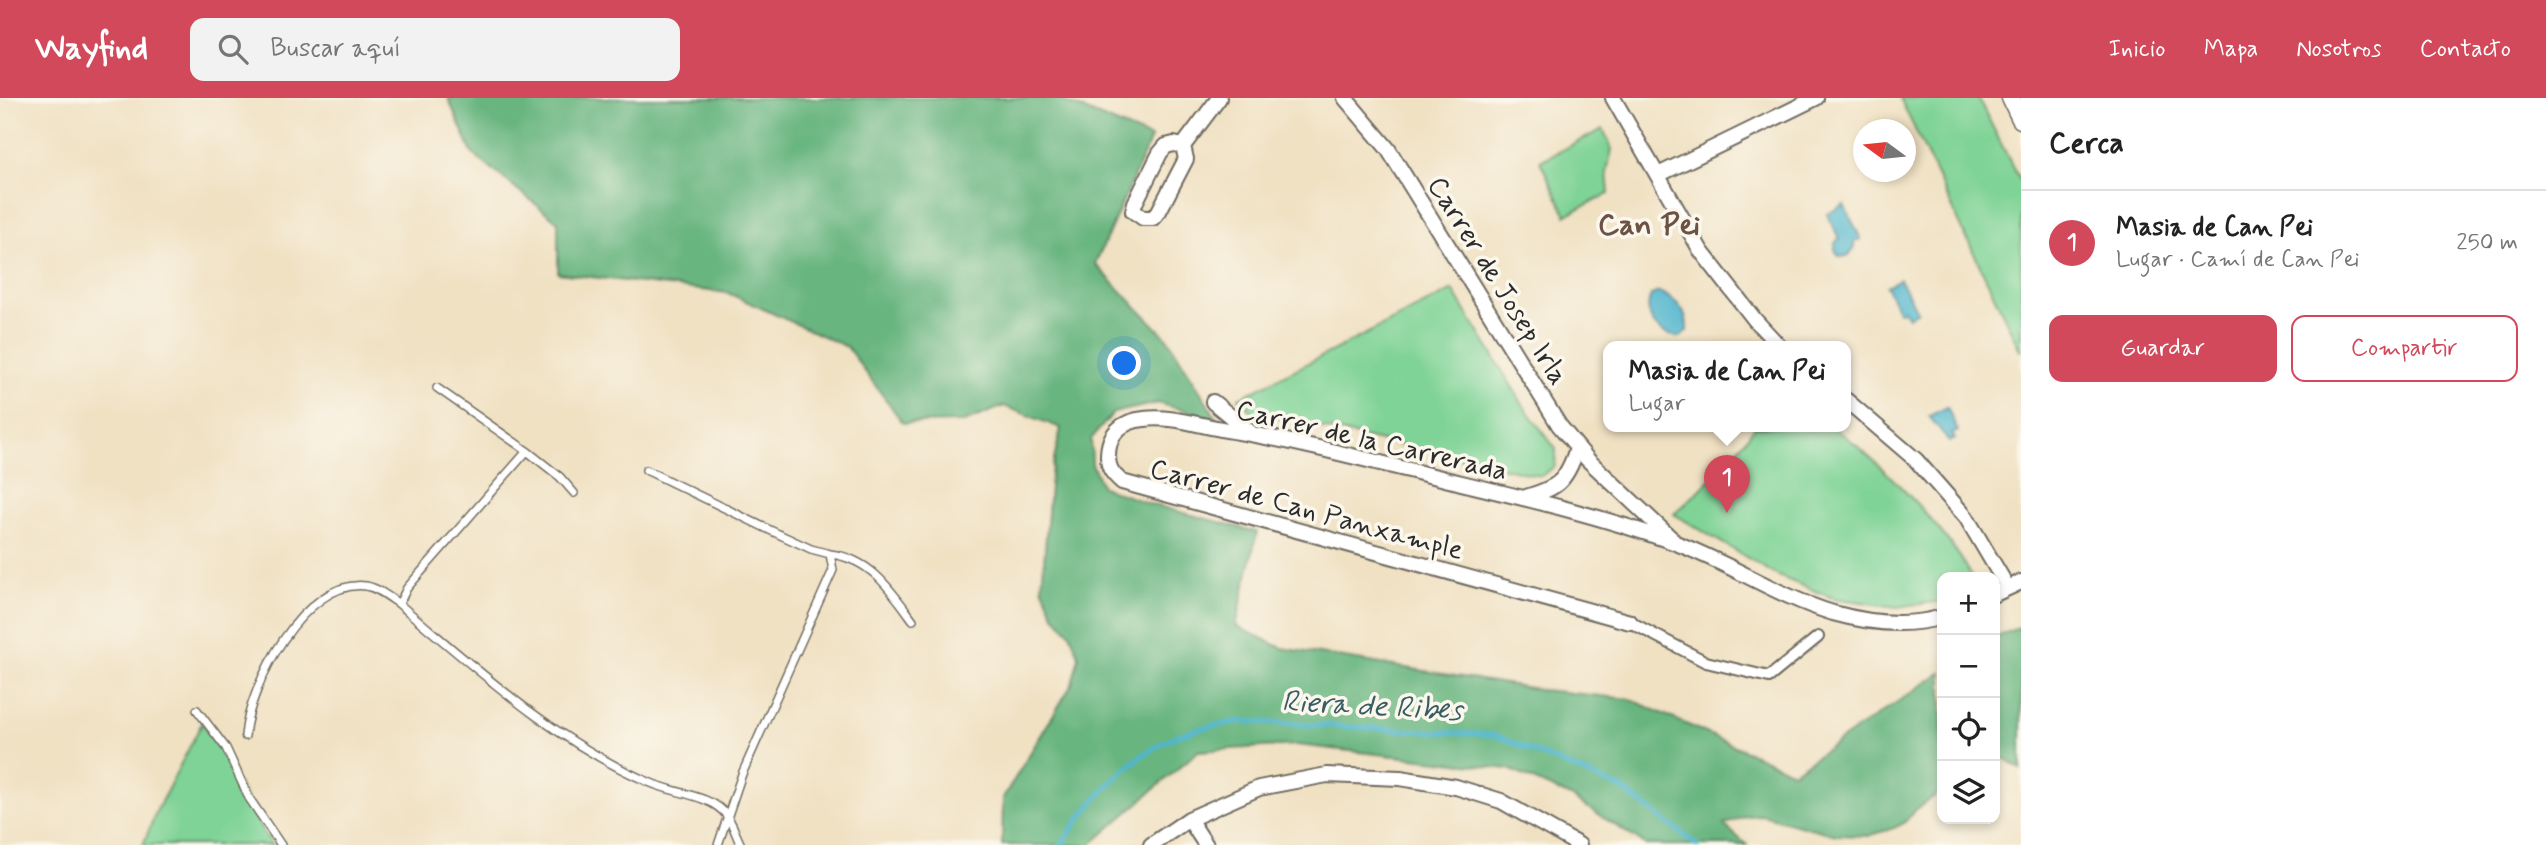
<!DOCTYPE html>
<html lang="es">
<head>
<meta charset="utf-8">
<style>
	:root { --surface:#fff; --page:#f2f2f2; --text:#222; --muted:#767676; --line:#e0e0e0; --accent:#d1495b }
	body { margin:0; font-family:Mynerve,sans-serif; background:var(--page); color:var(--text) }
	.controls { position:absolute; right:21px; bottom:21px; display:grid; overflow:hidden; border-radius:14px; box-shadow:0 4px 10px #0003 }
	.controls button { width:63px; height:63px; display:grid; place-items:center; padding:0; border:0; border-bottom:2px solid var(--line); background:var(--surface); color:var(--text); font:35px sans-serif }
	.compass { position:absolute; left:1853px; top:21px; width:63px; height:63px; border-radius:50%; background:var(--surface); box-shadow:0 4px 10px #0003; rotate:285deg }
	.you { position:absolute; left:1125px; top:266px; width:24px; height:24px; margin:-18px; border:5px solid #fff; border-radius:50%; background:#1a73e8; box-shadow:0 0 0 10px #1a73e833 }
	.badge { display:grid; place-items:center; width:46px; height:46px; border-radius:50%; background:var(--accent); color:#fff; font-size:23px; font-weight:700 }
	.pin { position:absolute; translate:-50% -58px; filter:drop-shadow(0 2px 4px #0008) }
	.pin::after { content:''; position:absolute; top:37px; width:24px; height:21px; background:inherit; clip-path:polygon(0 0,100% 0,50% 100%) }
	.popup { position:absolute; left:1603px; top:243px; width:248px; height:91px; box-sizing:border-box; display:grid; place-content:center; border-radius:14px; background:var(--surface); filter:drop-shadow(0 2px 5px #0005); font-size:23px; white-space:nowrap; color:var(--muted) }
	.popup b { font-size:26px; color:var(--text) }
	.popup::after { content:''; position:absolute; left:50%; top:100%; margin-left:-14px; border:14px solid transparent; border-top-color:var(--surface) }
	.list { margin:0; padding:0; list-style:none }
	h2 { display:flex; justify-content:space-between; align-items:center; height:91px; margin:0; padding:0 28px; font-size:30px }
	h2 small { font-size:23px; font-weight:400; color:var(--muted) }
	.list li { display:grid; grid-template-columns:46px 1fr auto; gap:21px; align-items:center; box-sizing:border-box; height:105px; padding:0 28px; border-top:2px solid var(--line) }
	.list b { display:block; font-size:26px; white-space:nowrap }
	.list p { margin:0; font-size:23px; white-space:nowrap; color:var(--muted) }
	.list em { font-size:23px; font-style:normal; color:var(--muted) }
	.actions { display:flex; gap:14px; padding:21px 28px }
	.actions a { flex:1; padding:16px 0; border:2px solid var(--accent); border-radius:14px; text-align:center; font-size:24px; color:var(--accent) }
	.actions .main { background:var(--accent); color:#fff }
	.icon { flex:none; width:38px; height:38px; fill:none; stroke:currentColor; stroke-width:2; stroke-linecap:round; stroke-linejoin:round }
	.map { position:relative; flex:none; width:2021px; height:747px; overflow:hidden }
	header { display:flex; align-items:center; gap:42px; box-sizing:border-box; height:98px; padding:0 35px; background:var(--accent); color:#fff }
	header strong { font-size:33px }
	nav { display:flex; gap:38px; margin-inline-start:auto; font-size:24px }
	.search { width:490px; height:63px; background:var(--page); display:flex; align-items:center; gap:18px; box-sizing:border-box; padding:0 24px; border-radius:14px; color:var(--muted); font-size:26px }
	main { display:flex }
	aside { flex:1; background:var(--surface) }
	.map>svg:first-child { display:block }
	.green { fill:#7fd396; stroke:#557f60; stroke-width:2 }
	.forest { fill:#67b57f; stroke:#497055; stroke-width:2 }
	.water { fill:#4fb6cd; stroke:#3d707c; stroke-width:2 }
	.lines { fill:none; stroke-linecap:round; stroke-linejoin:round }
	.stream { stroke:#4fb6cd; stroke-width:5 }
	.service-casing { stroke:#706b60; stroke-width:10 }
	.pedestrian-casing { stroke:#706b60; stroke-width:14 }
	.minor-casing { stroke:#706b60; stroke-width:18 }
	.tertiary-casing { stroke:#706b60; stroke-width:21 }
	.service { stroke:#fff; stroke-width:7 }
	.pedestrian { stroke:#fff; stroke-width:10 }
	.minor { stroke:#fff; stroke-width:14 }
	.tertiary { stroke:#fff; stroke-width:18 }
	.labels { text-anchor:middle; stroke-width:7; stroke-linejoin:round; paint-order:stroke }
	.street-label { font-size:28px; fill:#2b2b2b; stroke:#fbf7ec }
	.neighbourhood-label { font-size:30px; font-weight:bold; fill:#6c5245; stroke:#fbf7ec }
	.water-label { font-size:30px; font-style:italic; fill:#385c64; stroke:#fbf7ec }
</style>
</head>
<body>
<header>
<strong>Wayfind</strong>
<div class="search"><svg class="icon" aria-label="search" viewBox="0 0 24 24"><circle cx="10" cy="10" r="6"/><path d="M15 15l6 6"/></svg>Buscar aquí</div>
<nav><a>Inicio</a><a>Mapa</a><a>Nosotros</a><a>Contacto</a></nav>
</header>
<main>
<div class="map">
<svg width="2021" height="747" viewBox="0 0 2021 747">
	<rect width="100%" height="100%" fill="#fbf7ec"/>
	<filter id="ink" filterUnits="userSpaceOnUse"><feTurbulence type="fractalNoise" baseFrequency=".0143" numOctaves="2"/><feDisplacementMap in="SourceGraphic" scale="14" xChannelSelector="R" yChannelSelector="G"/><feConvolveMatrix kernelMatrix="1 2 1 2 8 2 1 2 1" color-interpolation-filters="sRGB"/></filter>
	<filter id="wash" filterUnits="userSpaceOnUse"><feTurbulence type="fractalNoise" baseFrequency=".00686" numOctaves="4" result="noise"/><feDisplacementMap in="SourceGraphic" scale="28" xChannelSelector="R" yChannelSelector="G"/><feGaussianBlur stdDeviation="1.57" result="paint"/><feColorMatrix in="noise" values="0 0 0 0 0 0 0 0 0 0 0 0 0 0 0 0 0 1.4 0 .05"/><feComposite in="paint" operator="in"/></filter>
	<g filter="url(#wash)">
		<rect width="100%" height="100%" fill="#f0e1c3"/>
		<path class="green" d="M1900 0H1978L2021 85V254Z
			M1603 31 1612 51 1607 74 1609 96 1566 117 1540 63Z
			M1453 192 1525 310 1556 351 1555 368 1541 378 1253 315 1239 300Z
			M1755 329C1769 329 1825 326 1834 331 1867 349 1959 445 1971 479H1942V503L1897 509 1833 500 1778 478 1674 416 1723 370Z
			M202 625 219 651 265 736 273 747H143L157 712Z"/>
		<path class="forest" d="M448 0H1056L1151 40 1095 166 1168 241 1217 321 1157 305 1113 315 1091 341 1092 366 1102 389 1150 406 1257 434 1236 528 1282 550 1543 592 1630 601 1793 674 1942 574V693L1915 712 1904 725 1894 730 1868 738 1836 737 1762 717 1746 718 1724 727 1747 747H1646L1571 699 1509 671 1297 647 1198 653 1090 747H1002L1003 700 1072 586 1079 558 1070 535 1054 517 1042 489 1051 376 1061 330 1004 308 964 324 903 325 847 249 728 195 558 175V124L472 55Z
			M2021 528V671L2005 661 1995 659V540Z"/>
		<path class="water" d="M1844 107 1861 141 1854 144C1855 154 1849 160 1839 158L1835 152V145L1839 140 1827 116Z
			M1900 181 1917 213 1908 219 1903 212 1899 214 1886 188Z
			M1659 194C1677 202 1688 213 1687 233L1680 239C1658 238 1642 218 1651 197Z
			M1947 309 1958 333 1952 336 1955 341 1949 344 1929 318Z"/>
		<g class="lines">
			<path class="stream" d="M1061 747C1088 706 1123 664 1168 642 1190 631 1216 627 1241 623L1495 637 1622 691 1697 747"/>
		</g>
	</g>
	<g filter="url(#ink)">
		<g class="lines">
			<g class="service-casing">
				<path id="service" d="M527 353 560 379 574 395
					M646 372 774 434 811 451 830 456 833 472 742 676 718 747
					M830 456C870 460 891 492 913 522
					M399 506 407 490 527 353 437 290
					M197 612 226 650 249 700 281 747
					M245 638C249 588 304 480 366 488 378 490 389 499 399 506 478 572 555 644 651 685 673 695 713 697 727 718 733 726 736 738 741 747"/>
			</g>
			<g class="pedestrian-casing">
				<path id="pedestrian" d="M1630 524 1706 564 1769 579 1818 539"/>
			</g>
			<g class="minor-casing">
				<path id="minor" d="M1345 0 1388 51 1559 327 1588 362 1672 441
					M1613 0 1701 153 1755 222 1780 249
					M1174 46 1183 48 1186 61 1159 113 1153 120H1143L1133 113 1135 105 1160 55 1166 48Z
					M1183 48 1219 0
					M1658 77 1816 0
					M1846 302 1916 362 1966 419 2008 490
					M1213 304 1251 335
					M1523 400C1557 390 1566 385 1577 350
					M1995 496 2021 484
					M1630 524 1122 384C1113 376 1108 371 1108 358 1108 335 1122 323 1144 321 1170 317 1201 328 1227 332 1302 344 1375 364 1449 382 1524 400 1601 418 1673 444 1728 464 1777 498 1833 515 1869 525 1906 530 1942 519
					M1189 721 1206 747
					M1151 747 1189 721 1259 690 1327 677 1400 680 1456 689 1501 703 1579 747"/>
			</g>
			<g class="tertiary-casing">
				<path id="tertiary" d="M2011 0 2021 21"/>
			</g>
			<use href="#service" class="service"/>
			<use href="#pedestrian" class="pedestrian"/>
			<use href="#minor" class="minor"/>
			<use href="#tertiary" class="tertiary"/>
		</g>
	</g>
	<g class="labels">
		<g class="street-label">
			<text transform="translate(1499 182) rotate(58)" y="10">Carrer de Josep Irla</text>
			<text transform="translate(1372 341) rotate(13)" y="10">Carrer de la Carrerada</text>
			<text transform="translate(1307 410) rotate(15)" y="10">Carrer de Can Panxample</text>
		</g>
		<g class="neighbourhood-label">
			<text x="1649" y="136">Can Pei</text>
		</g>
		<g class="water-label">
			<text transform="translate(1372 607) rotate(3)" y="10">Riera de Ribes</text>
		</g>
	</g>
</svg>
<div class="controls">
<button>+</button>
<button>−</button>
<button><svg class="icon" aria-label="locate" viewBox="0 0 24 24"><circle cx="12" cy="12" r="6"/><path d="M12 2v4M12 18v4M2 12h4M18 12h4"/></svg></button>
<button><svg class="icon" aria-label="layers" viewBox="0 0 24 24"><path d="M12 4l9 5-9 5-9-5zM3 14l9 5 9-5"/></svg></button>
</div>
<svg class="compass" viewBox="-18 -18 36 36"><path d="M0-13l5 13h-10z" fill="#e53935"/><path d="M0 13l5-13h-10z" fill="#767676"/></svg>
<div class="you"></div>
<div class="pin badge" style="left:1727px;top:415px">1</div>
<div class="popup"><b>Masia de Can Pei</b>Lugar</div>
</div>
<aside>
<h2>Cerca<small></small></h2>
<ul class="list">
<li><span class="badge">1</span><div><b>Masia de Can Pei</b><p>Lugar · Camí de Can Pei</p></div><em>250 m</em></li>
</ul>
<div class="actions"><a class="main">Guardar</a><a>Compartir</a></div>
</aside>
</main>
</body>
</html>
